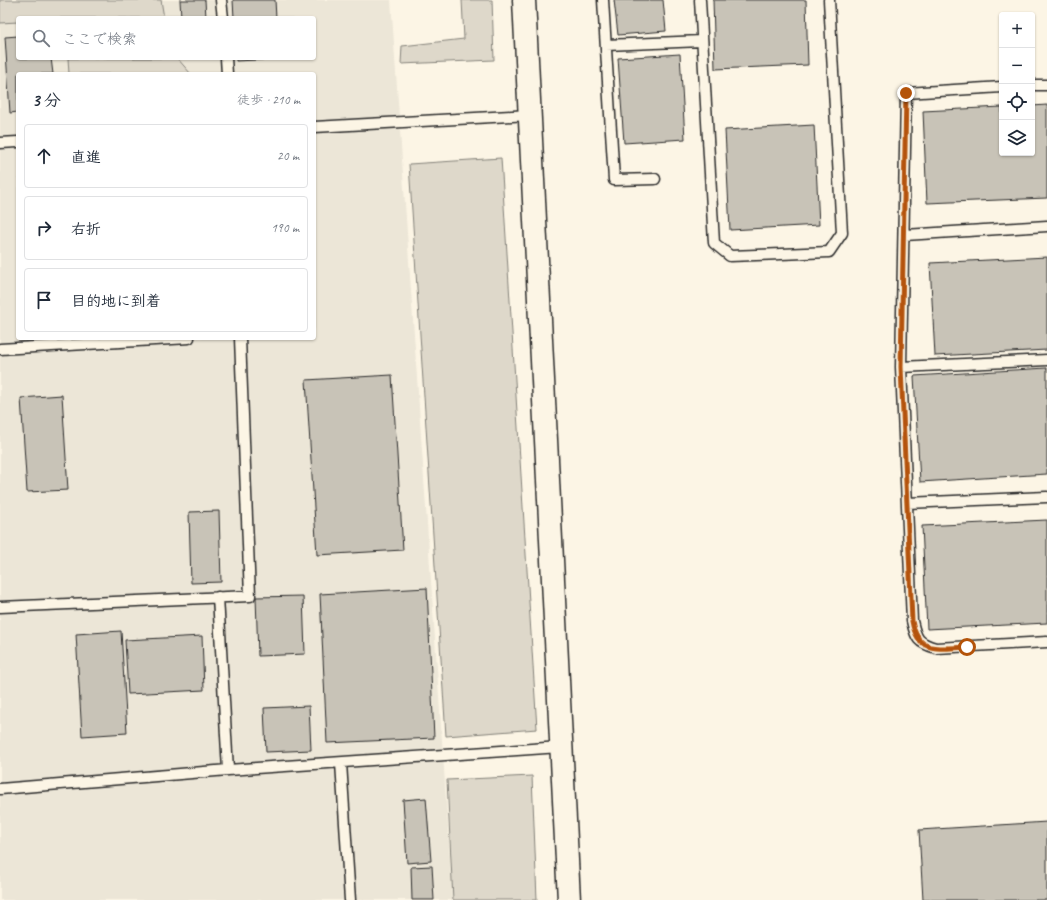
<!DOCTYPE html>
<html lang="ja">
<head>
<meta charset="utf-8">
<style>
	:root { --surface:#fff; --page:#f2f2f3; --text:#1f2937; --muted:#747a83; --line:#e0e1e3 }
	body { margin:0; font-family:Caveat,"Klee One",sans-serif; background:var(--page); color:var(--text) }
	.controls { position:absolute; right:12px; top:12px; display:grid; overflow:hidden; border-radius:4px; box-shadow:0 1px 3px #0004 }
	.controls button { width:36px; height:36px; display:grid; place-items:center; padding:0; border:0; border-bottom:1px solid var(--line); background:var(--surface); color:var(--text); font:20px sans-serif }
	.stop { position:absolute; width:12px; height:12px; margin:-9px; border:3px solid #b45309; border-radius:50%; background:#fff }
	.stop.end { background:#b45309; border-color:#fff; box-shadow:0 1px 4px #0008 }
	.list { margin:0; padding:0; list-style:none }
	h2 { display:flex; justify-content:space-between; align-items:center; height:52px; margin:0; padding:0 16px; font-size:17px }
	h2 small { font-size:13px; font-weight:400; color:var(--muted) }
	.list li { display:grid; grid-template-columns:26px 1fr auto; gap:12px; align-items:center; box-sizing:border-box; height:64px; margin:0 8px 8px; padding:0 8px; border:1px solid var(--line); border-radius:4px }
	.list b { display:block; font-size:15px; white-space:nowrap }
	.list em { font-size:13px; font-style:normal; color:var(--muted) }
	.icon { flex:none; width:22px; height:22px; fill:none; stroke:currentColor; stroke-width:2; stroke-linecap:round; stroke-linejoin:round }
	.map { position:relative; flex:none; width:1047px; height:900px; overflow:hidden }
	.search { position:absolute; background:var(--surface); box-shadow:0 1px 3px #0004; left:16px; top:16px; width:300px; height:44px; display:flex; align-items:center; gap:10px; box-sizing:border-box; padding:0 14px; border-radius:4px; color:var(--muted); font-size:15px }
	.panel { position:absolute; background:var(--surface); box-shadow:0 1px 3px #0004; left:16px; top:72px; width:300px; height:268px; border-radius:4px }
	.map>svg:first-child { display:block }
	.built { fill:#ece6d7; fill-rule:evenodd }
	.green { fill:#ded8ca; stroke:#84827a }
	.building { fill:#c8c3b7; stroke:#2b2b2b }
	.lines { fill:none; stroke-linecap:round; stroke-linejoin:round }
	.lane-casing { stroke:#2b2b2b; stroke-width:13 }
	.secondary-casing { stroke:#2b2b2b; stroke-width:25 }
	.lane { stroke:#fcf5e5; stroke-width:10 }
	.secondary { stroke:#fcf5e5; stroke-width:22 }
	.route { stroke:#b45309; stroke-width:5 }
</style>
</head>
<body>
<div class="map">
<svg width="1047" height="900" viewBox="0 0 1047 900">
	<rect width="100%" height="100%" fill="#fcf5e5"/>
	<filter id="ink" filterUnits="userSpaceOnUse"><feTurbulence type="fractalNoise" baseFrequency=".025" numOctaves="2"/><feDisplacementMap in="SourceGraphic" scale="8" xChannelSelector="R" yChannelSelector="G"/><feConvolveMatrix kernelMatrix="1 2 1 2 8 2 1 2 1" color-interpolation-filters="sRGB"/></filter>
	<g filter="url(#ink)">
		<path class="built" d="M0 0H391L453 900H0ZM18 18H314V58H18ZM18 74H314V338H18Z"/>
		<path class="green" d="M0 0H161L164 18H18V22L0 23Z
			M462 0H492L494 60 401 64 402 46 464 39Z
			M68 58H177L191 74H69Z
			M501 158 537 729 446 736 409 164Z
			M532 776 537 900H453L447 780Z"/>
		<path class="building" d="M180 0H205L206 18H181Z
			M233 0H275L276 18H234Z
			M614 0H663L666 31 618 35Z
			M713 0H806L808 65 715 69Z
			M18 36V58H51L53 74H18V112L10 113 5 37Z
			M680 54 685 139 624 143 618 58Z
			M236 58H278V59L236 61Z
			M1047 105V198L927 203 923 111 1002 107V153H1032V106Z
			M814 125 819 225 730 230 725 130Z
			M1047 257V350L935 356 930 263Z
			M1047 368V474L920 482 914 376Z
			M392 375 403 550 317 555 306 380Z
			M62 395 68 490 27 492 21 398Z
			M219 511 221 582 191 583 189 512Z
			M1047 520V623L927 629 922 526Z
			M427 588 434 738 327 743 320 594Z
			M303 596 305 654 258 656 256 597Z
			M121 631 127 733 82 736 76 634Z
			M202 636 204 690 128 694 125 640Z
			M309 706 311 750 266 752 264 708Z
			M426 798 431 861 407 863 403 800Z
			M1047 822V900H923L919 830Z
			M432 866 434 900H412L411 867Z"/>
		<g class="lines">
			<g class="lane-casing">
				<path id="lane" d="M221 0 223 18
					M603 0 614 180 655 179
					M700 0 714 243 730 256 829 252 842 233 829 0
					M606 45 702 41
					M226 58 227 74
					M1032 85H1047
					M1002 87 906 93 901 367 912 621C916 639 918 643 936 648L1047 642
					M314 127 530 115
					M0 143 18 142
					M905 235 1047 226
					M0 349 189 338
					M901 367 1047 360
					M907 503 1047 497
					M218 597 228 770 560 747
					M0 607 250 596 240 338
					M341 763 350 900
					M0 789 228 770"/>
			</g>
			<g class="secondary-casing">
				<path id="secondary" d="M524 0 569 900"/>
			</g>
			<use href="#lane" class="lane"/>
			<use href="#secondary" class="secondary"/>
		</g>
	</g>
	<g class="lines" filter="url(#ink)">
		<path class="route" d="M906 93 901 367 912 621C918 655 939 648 967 647"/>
	</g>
</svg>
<div class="controls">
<button>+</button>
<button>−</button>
<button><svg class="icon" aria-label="locate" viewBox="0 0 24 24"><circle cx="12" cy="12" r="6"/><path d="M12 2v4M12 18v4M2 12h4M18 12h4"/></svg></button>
<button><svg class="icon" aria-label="layers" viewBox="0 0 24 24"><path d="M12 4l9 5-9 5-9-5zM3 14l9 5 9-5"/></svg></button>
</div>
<div class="stop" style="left:967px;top:647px"></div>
<div class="stop end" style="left:906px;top:93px"></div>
<div class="search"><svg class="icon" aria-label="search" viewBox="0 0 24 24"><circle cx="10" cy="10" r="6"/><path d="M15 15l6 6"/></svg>ここで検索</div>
<section class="panel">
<h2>3 分<small>徒歩 · 210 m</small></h2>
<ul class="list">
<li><svg class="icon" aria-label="ahead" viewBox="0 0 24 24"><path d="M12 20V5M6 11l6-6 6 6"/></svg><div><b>直進</b></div><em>20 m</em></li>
<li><svg class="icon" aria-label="right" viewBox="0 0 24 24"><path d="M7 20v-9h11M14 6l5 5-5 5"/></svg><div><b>右折</b></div><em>190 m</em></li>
<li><svg class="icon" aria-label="arrive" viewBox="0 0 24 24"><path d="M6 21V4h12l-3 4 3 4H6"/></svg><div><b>目的地に到着</b></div></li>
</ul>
</section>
</div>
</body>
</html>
